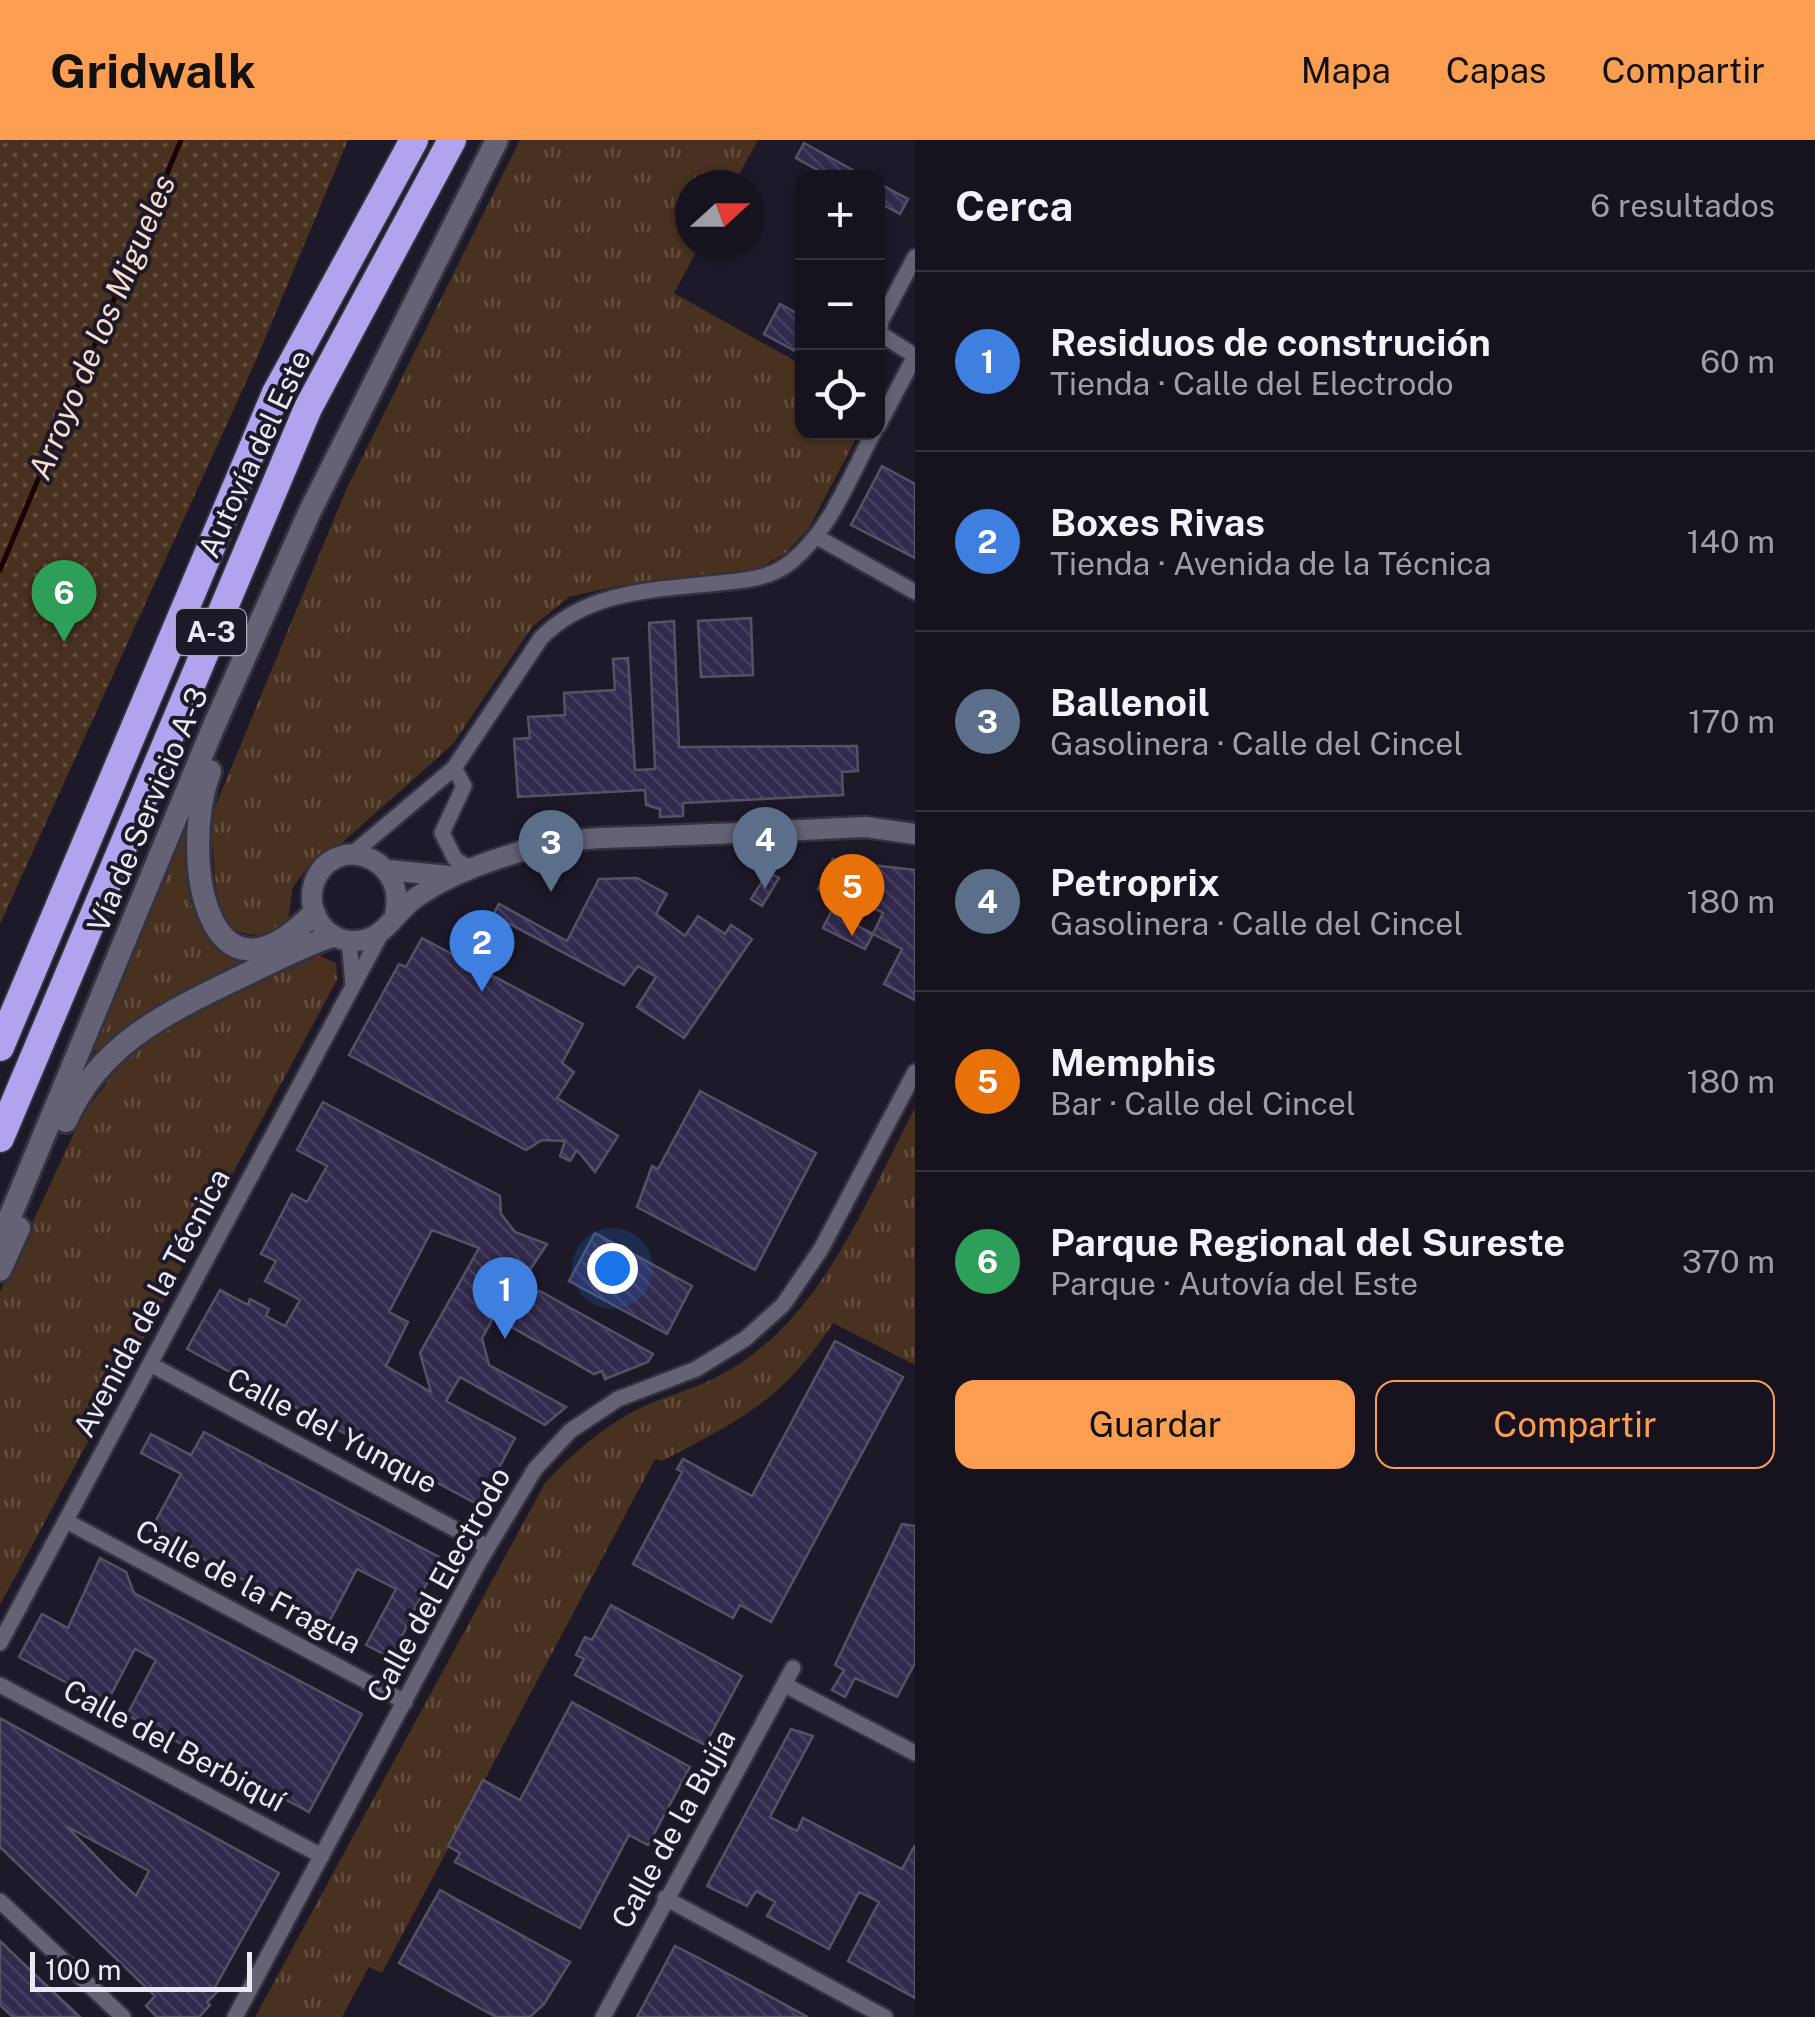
<!DOCTYPE html>
<html lang="es">
<head>
<meta charset="utf-8">
<style>
	:root { --surface:#16131f; --page:#23202c; --text:#f1f3f6; --muted:#9e9ea4; --line:#35323d; --accent:#fc9e52 }
	body { margin:0; font-family:"Public Sans",sans-serif; background:var(--page); color:var(--text) }
	.controls { position:absolute; right:30px; top:30px; display:grid; overflow:hidden; border-radius:20px; box-shadow:0 2px 8px #0004 }
	.controls button { width:90px; height:90px; display:grid; place-items:center; padding:0; border:0; border-bottom:2px solid var(--line); background:var(--surface); color:var(--text); font:50px sans-serif }
	.compass { position:absolute; left:675px; top:30px; width:90px; height:90px; border-radius:50%; background:var(--surface); box-shadow:0 2px 8px #0004; rotate:69deg }
	.scale { position:absolute; left:30px; bottom:25px; width:222px; box-sizing:border-box; padding-left:10px; border:5px solid #eae8f3; border-top:0; font-size:28px; line-height:35px; white-space:nowrap; color:#eae8f3; -webkit-text-stroke:8px #1d1929; paint-order:stroke }
	.you { position:absolute; left:612px; top:1128px; width:35px; height:35px; margin:-25px; border:8px solid #fff; border-radius:50%; background:#1a73e8; box-shadow:0 0 0 15px #1a73e833 }
	.badge { display:grid; place-items:center; width:65px; height:65px; border-radius:50%; background:var(--accent); color:#fff; font-size:32px; font-weight:700 }
	.pin { position:absolute; translate:-50% -82px; filter:drop-shadow(0 2px 5px #0008) }
	.pin::after { content:''; position:absolute; top:52px; width:35px; height:30px; background:inherit; clip-path:polygon(0 0,100% 0,50% 100%) }
	.list { margin:0; padding:0; list-style:none }
	h2 { display:flex; justify-content:space-between; align-items:center; height:130px; margin:0; padding:0 40px; font-size:42px }
	h2 small { font-size:32px; font-weight:400; color:var(--muted) }
	.list li { display:grid; grid-template-columns:65px 1fr auto; gap:30px; align-items:center; box-sizing:border-box; height:180px; padding:0 40px; border-top:2px solid var(--line) }
	.list b { display:block; font-size:38px; white-space:nowrap }
	.list p { margin:0; font-size:32px; white-space:nowrap; color:var(--muted) }
	.list em { font-size:32px; font-style:normal; color:var(--muted) }
	.actions { display:flex; gap:20px; padding:30px 40px }
	.actions a { flex:1; padding:22px 0; border:2px solid var(--accent); border-radius:20px; text-align:center; font-size:35px; color:var(--accent) }
	.actions .main { background:var(--accent); color:#111 }
	.icon { flex:none; width:55px; height:55px; fill:none; stroke:currentColor; stroke-width:2; stroke-linecap:round; stroke-linejoin:round }
	.map { position:relative; flex:none; width:915px; height:1877px; overflow:hidden }
	header { display:flex; align-items:center; gap:60px; box-sizing:border-box; height:140px; padding:0 50px; background:var(--accent); color:#111 }
	header strong { font-size:48px }
	nav { display:flex; gap:55px; margin-inline-start:auto; font-size:35px }
	main { display:flex }
	aside { flex:1; background:var(--surface) }
	.map>svg:first-child { display:block }
	.grass { fill:url(#grass-tufts) }
	.park { fill:url(#park-dots) }
	.lines { fill:none; stroke-linecap:round; stroke-linejoin:round }
	.stream { stroke:#180300; stroke-width:5 }
	.building { fill:url(#building-back-hatch); stroke:#555265; stroke-width:2.5; fill-rule:evenodd }
	.minor-casing { stroke:#34323e; stroke-width:20 }
	.tertiary-casing { stroke:#34323e; stroke-width:25 }
	.secondary-casing { stroke:#34323e; stroke-width:28 }
	.motorway-casing { stroke:#34323e; stroke-width:32 }
	.minor { stroke:#666276; stroke-width:15 }
	.tertiary { stroke:#666276; stroke-width:20 }
	.secondary { stroke:#666276; stroke-width:22 }
	.motorway { stroke:#b3a2ed; stroke-width:28 }
	.labels { text-anchor:middle; stroke-width:8; stroke-linejoin:round; paint-order:stroke }
	.shield { fill:#1d1929; stroke:#acaab6; stroke-width:2.5 }
	.shield-label { font-size:28px; font-weight:bold; fill:#eae8f3 }
	.street-label { font-size:30px; fill:#eae8f3; stroke:#1d1929 }
	.water-label { font-size:32px; font-style:italic; fill:#f6dcca; stroke:#1d1929 }
</style>
</head>
<body>
<header>
<strong>Gridwalk</strong>
<nav><a>Mapa</a><a>Capas</a><a>Compartir</a></nav>
</header>
<main>
<div class="map">
<svg width="915" height="1877" viewBox="0 0 915 1877">
	<defs>
		<pattern id="grass-tufts" width="24" height="20" patternUnits="userSpaceOnUse" patternTransform="scale(2.5)"><rect width="24" height="20" fill="#49311f"/><path d="M3 7l-1-3M5 7V3M7 7l1-3M15 17l-1-3M17 17v-4M19 17l1-3" fill="none" stroke="#634f40"/></pattern>
		<pattern id="park-dots" width="8" height="8" patternUnits="userSpaceOnUse" patternTransform="scale(2.5)"><rect width="8" height="8" fill="#49311f"/><path d="M2 2h.1M6 6h.1" fill="none" stroke="#634f40" stroke-width="1.8" stroke-linecap="round"/></pattern>
		<pattern id="building-back-hatch" width="6" height="6" patternUnits="userSpaceOnUse" patternTransform="scale(2.5)"><rect width="6" height="6" fill="#332a4e"/><path d="M-1 5l2 2M0 0l6 6M5-1l2 2" fill="none" stroke="#473f5f"/></pattern>
	</defs>
	<rect width="100%" height="100%" fill="#1d1929"/>
	<path class="grass" d="M520 0H758L733 45H690V105H700L674 153 802 225V292L859 293 809 388 786 413 752 432 622 445 569 457 532 487 453 604 343 702 311 723 293 747 288 780C269 796 255 799 232 789L217 758 210 679 346 350Z
		M180 691 187 694C189 745 186 805 245 822L143 876 98 913 91 908Z
		M316 814 336 823 337 840 0 1465V1152L82 976 116 930 158 892Z
		M915 968V1225L833 1183C782 1261 742 1279 662 1321L655 1319 382 1833 369 1827 342 1877H255L545 1343C571 1315 599 1290 634 1271 663 1256 697 1249 726 1232 823 1177 865 1062 915 968Z"/>
	<path class="park" d="M0 0H348L256 220 0 784Z"/>
	<g class="lines">
		<path class="stream" d="M0 430 181 0"/>
	</g>
	<path class="building" d="M804 3 867 38H832L796 18Z
		M878 43 908 59 900 74 878 62Z
		M780 164 802 176V215L764 194Z
		M882 326 915 344V418L851 385Z
		M751 478 753 535 701 537 698 481Z
		M674 481 679 607 857 606 858 631 842 632 843 655 683 663V676L660 677V669L646 665 645 650 518 657 514 599 530 598 528 577 565 575 564 553 615 550 613 519 628 518 635 630 655 629 649 483Z
		M833 719 852 730 855 723 915 730V860L884 844 902 809 873 794 883 773 842 751 837 759 818 749Z
		M768 732 779 738 762 766 751 759Z
		M637 738 667 754 656 774 685 796 698 776 725 794 731 785 752 799 684 898 637 867 656 837 638 826 624 845 493 775 499 764 567 801 599 739Z
		M831 772 873 794 865 809 823 788Z
		M422 798 583 884 562 923 574 932 557 958 618 996 595 1032 577 1010 570 1021 560 1016 565 1001 542 1000 526 1010 349 915 399 824 406 827Z
		M700 951 816 1013 755 1130 637 1067 652 1026 658 1029Z
		M323 962 500 1056 501 1074 515 1092 547 1104 510 1160 540 1151 653 1214 648 1222 605 1239 602 1231 594 1234 494 1177 482 1198 489 1225 566 1267 545 1285 460 1237 446 1261 515 1298 479 1365 187 1209 220 1150 248 1165 250 1159 269 1169 266 1176 285 1186 300 1160 265 1141 276 1121 261 1114 292 1054 307 1062 327 1026 297 1010ZM432 1090 479 1108 420 1213 431 1252 386 1226 408 1182 389 1172Z
		M595 1093 692 1146 667 1194 569 1141Z
		M835 1201 903 1237 771 1482 740 1465 733 1478 633 1424 682 1332 677 1329 683 1319 752 1356Z
		M204 1292 439 1417 392 1518 366 1505 396 1449 357 1429 328 1484 150 1391 181 1334 141 1313 151 1294 191 1315Z
		M902 1384 915 1386V1523L897 1557 855 1538 845 1557 832 1550 844 1530 835 1525Z
		M100 1418 126 1432 134 1453 362 1574 309 1672 127 1575 156 1520 135 1509 106 1564 19 1517 42 1474 68 1488Z
		M611 1465 742 1536 705 1605 575 1535 584 1519 576 1515 585 1497 592 1500Z
		M572 1562 690 1627 648 1705 629 1695 580 1788 455 1722 460 1713 448 1706 483 1640 520 1660Z
		M0 1578 279 1733 214 1849 217 1852 207 1862 210 1865 199 1877H157L146 1866 155 1856 0 1707ZM66 1686 149 1731 136 1756 119 1740Z
		M791 1589 813 1596 770 1677 797 1691 803 1678 902 1729 915 1705V1858L848 1821 879 1762 859 1752 829 1809 767 1776 775 1762 756 1751 747 1766 707 1746Z
		M440 1750 570 1822 544 1864 530 1877H496L399 1823Z
		M0 1801 29 1829 80 1877H13L0 1865Z
		M675 1806 695 1816 808 1877H637Z"/>
	<g class="lines">
		<g class="minor-casing">
			<path id="minor" d="M915 117 881 181 879 193 915 216
				M878 286 915 216
				M817 397 915 452
				M454 628 464 646 442 693 455 719 471 729
				M351 715 454 628 541 498C590 448 661 450 727 442 750 440 773 437 792 421 831 389 850 336 874 292
				M349 801 353 845
				M150 1224 488 1407
				M66 1381 405 1562
				M0 1503 382 792
				M0 1545 322 1716
				M785 1545 915 1613
				M665 1758 885 1877
				M0 1761 123 1877
				M235 1877 479 1422 535 1329 570 1291 618 1259 696 1229 745 1199 783 1165 821 1109 915 932
				M603 1877 793 1528"/>
		</g>
		<g class="tertiary-casing">
			<path id="tertiary" d="M388 730 449 736
				M395 774C408 716 333 691 314 743 305 771 325 802 355 801 383 801 394 774 414 759 448 734 492 720 532 708 574 696 618 698 661 696 729 694 797 690 866 687L915 694"/>
		</g>
		<g class="secondary-casing">
			<path id="secondary" d="M210 631C180 711 204 885 314 773
				M66 981C98 906 164 874 234 840 266 825 298 808 332 796
				M0 1101 213 588 310 371 497 0
				M0 1130 19 1088"/>
		</g>
		<g class="motorway-casing">
			<path id="motorway" d="M0 907 276 253 414 0
				M0 998 308 268 452 0"/>
		</g>
		<use href="#minor" class="minor"/>
		<use href="#tertiary" class="tertiary"/>
		<use href="#secondary" class="secondary"/>
		<use href="#motorway" class="motorway"/>
	</g>
	<g class="labels">
		<rect class="shield" x="176" y="469" width="70" height="46" rx="8"/>
		<g class="shield-label">
			<text x="211" y="502">A-3</text>
		</g>
		<g class="street-label">
			<text transform="translate(255 314) rotate(-65)" y="10">Autovía del Este</text>
			<text transform="translate(148 670) rotate(-67)" y="10">Vía de Servicio A-3</text>
			<text transform="translate(152 1163) rotate(-62)" y="10">Avenida de la Técnica</text>
			<text transform="translate(332 1291) rotate(28)" y="10">Calle del Yunque</text>
			<text transform="translate(439 1445) rotate(-61)" y="10">Calle del Electrodo</text>
			<text transform="translate(248 1447) rotate(28)" y="10">Calle de la Fragua</text>
			<text transform="translate(174 1606) rotate(28)" y="10">Calle del Berbiquí</text>
			<text transform="translate(674 1689) rotate(-61)" y="10">Calle de la Bujía</text>
		</g>
		<g class="water-label">
			<text transform="translate(102 187) rotate(-67)" y="11">Arroyo de los Migueles</text>
		</g>
	</g>
</svg>
<div class="controls">
<button>+</button>
<button>−</button>
<button><svg class="icon" aria-label="locate" viewBox="0 0 24 24"><circle cx="12" cy="12" r="6"/><path d="M12 2v4M12 18v4M2 12h4M18 12h4"/></svg></button>
</div>
<svg class="compass" viewBox="-18 -18 36 36"><path d="M0-13l5 13h-10z" fill="#e53935"/><path d="M0 13l5-13h-10z" fill="#9e9ea4"/></svg>
<div class="scale">100 m</div>
<div class="you"></div>
<div class="pin badge" style="left:505px;top:1199px;background:#3f7fe0">1</div>
<div class="pin badge" style="left:482px;top:852px;background:#3f7fe0">2</div>
<div class="pin badge" style="left:551px;top:752px;background:#5c6f8a">3</div>
<div class="pin badge" style="left:765px;top:749px;background:#5c6f8a">4</div>
<div class="pin badge" style="left:852px;top:796px;background:#e8710a">5</div>
<div class="pin badge" style="left:64px;top:502px;background:#2e9e5b">6</div>
</div>
<aside>
<h2>Cerca<small>6 resultados</small></h2>
<ul class="list">
<li><span class="badge" style="background:#3f7fe0">1</span><div><b>Residuos de construción</b><p>Tienda · Calle del Electrodo</p></div><em>60 m</em></li>
<li><span class="badge" style="background:#3f7fe0">2</span><div><b>Boxes Rivas</b><p>Tienda · Avenida de la Técnica</p></div><em>140 m</em></li>
<li><span class="badge" style="background:#5c6f8a">3</span><div><b>Ballenoil</b><p>Gasolinera · Calle del Cincel</p></div><em>170 m</em></li>
<li><span class="badge" style="background:#5c6f8a">4</span><div><b>Petroprix</b><p>Gasolinera · Calle del Cincel</p></div><em>180 m</em></li>
<li><span class="badge" style="background:#e8710a">5</span><div><b>Memphis</b><p>Bar · Calle del Cincel</p></div><em>180 m</em></li>
<li><span class="badge" style="background:#2e9e5b">6</span><div><b>Parque Regional del Sureste</b><p>Parque · Autovía del Este</p></div><em>370 m</em></li>
</ul>
<div class="actions"><a class="main">Guardar</a><a>Compartir</a></div>
</aside>
</main>
</body>
</html>
